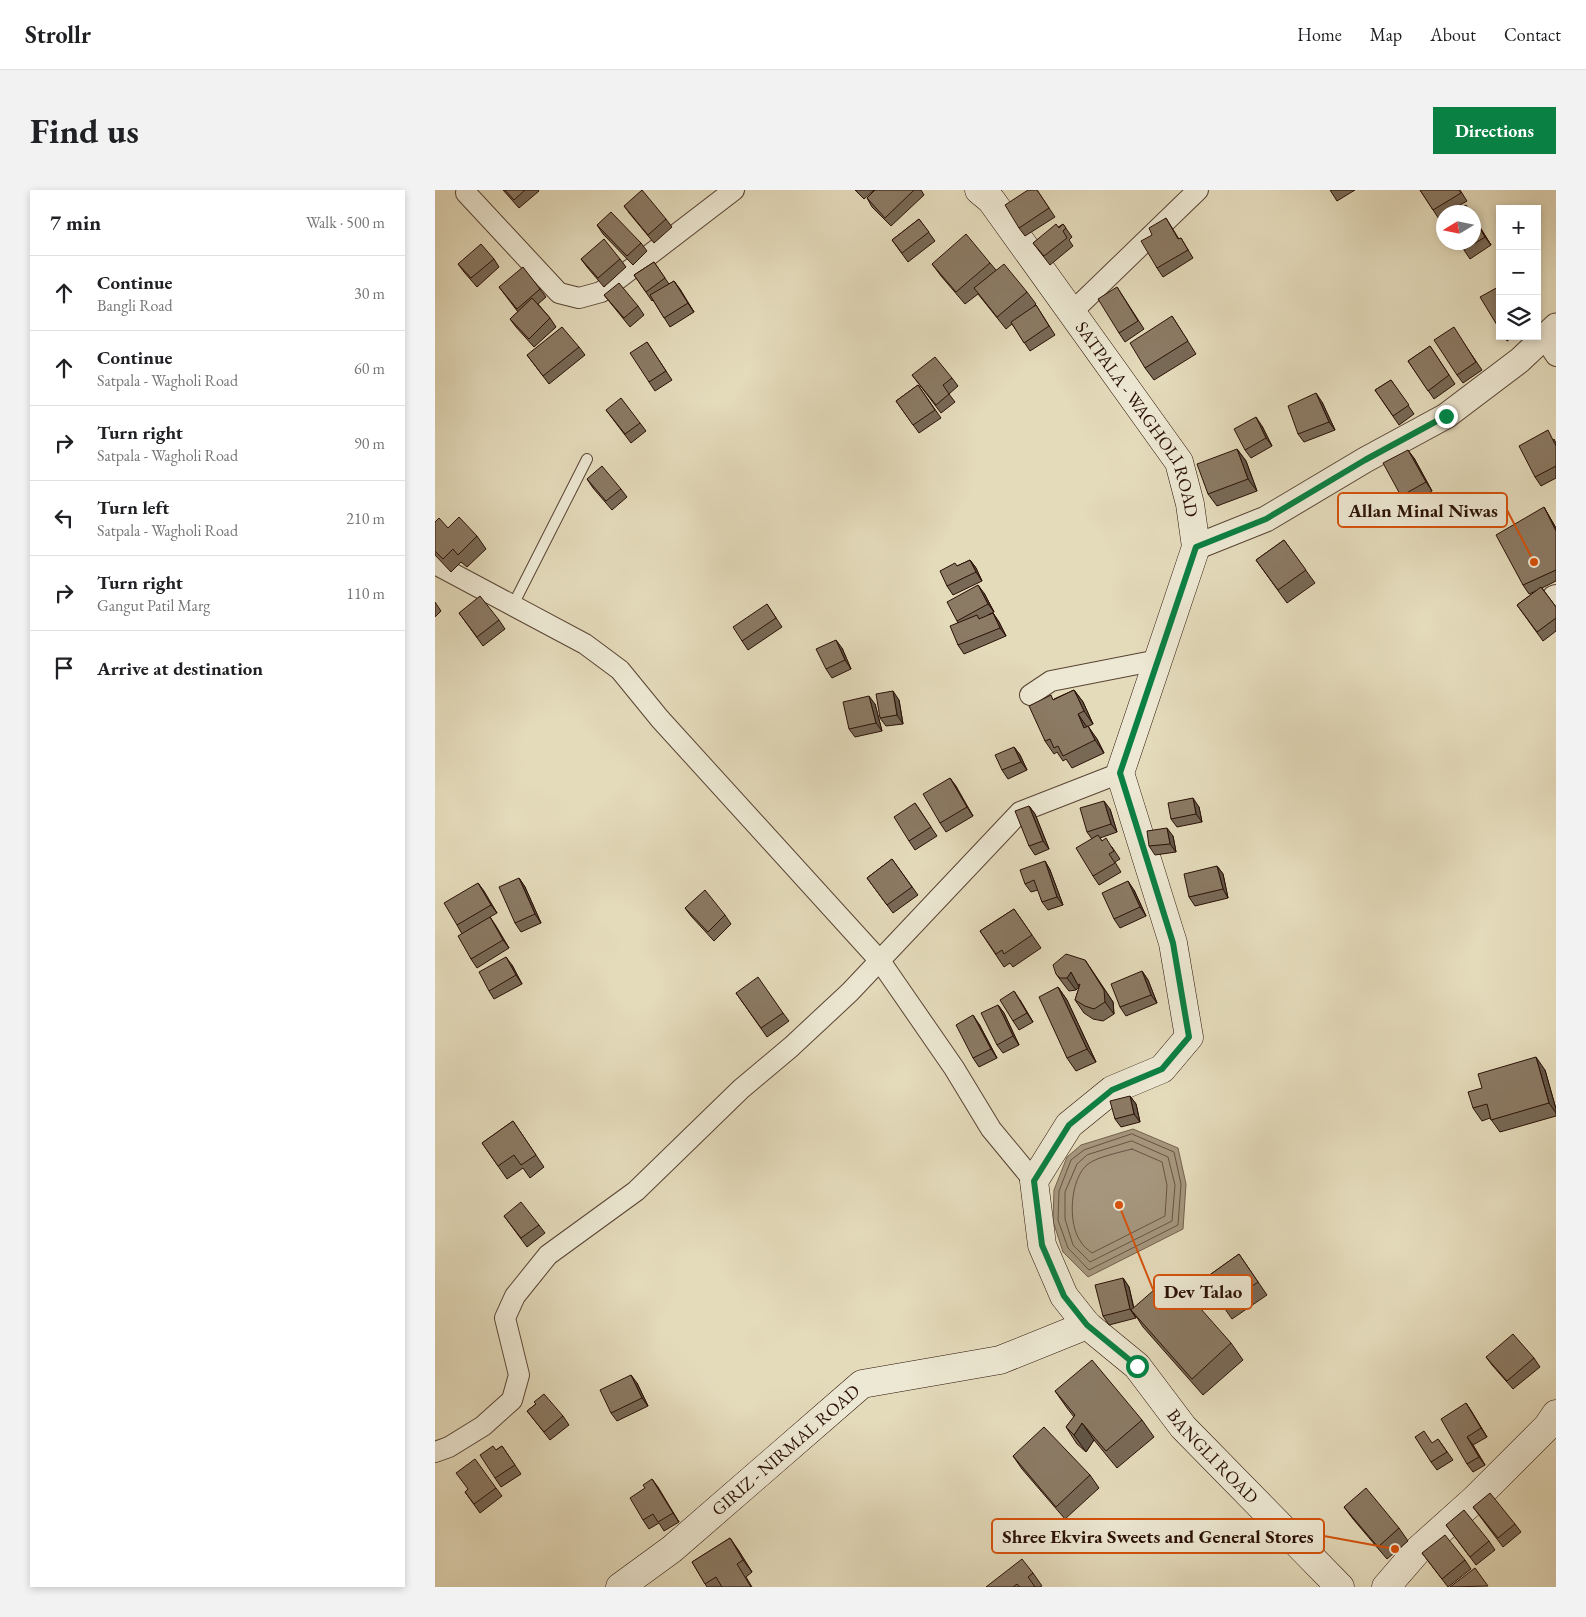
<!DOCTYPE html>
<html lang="en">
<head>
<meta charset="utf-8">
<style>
	:root { --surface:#fff; --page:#f2f2f2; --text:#202124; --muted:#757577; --line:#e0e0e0; --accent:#0b8043 }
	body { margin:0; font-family:"EB Garamond",serif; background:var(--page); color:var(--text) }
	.controls { position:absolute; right:15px; top:15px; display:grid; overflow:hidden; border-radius:0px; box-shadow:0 2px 8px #0003 }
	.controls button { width:45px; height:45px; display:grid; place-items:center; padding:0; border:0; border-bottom:1px solid var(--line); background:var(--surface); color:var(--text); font:25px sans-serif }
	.compass { position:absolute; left:1001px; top:15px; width:45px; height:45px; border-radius:50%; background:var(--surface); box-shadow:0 2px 8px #0003; rotate:260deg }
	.stop { position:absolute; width:15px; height:15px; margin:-11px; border:4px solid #0b8043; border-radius:50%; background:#fff }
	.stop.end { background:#0b8043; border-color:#fff; box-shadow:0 1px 5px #0008 }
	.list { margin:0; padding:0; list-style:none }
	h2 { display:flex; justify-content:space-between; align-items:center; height:65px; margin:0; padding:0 20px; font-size:21px }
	h2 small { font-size:16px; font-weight:400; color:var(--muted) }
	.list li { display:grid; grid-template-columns:32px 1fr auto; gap:15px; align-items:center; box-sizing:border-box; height:75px; padding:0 20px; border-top:1px solid var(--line) }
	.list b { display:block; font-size:19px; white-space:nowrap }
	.list p { margin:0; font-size:16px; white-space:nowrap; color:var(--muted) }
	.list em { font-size:16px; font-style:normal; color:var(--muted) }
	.icon { flex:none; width:28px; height:28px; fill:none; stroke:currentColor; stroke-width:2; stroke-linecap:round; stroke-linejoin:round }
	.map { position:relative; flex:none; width:1121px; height:1397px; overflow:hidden; border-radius:0px }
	header { display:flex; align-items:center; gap:30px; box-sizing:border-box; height:70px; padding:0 25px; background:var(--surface); border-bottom:1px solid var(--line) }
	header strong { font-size:24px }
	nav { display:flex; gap:28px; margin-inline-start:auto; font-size:18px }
	.intro { display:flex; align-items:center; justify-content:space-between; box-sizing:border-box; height:120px; padding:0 30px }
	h1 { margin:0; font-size:35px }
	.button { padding:12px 22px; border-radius:0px; background:var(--accent); color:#fff; font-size:18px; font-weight:700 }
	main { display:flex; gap:30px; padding:0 30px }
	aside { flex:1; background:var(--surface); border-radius:0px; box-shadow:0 2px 8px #0003 }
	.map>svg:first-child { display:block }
	.water { fill:#a5967d; stroke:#74604d }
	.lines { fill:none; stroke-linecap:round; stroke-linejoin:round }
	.shore { stroke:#685342; stroke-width:1 }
	.service-casing { stroke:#584333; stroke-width:12 }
	.minor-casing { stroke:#584333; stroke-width:22 }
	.tertiary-casing { stroke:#584333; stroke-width:27 }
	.secondary-casing { stroke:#2a1006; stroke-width:29 }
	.service { stroke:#ede8d3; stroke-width:10 }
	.minor { stroke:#ede8d3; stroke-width:20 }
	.tertiary { stroke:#ede8d3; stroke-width:25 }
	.secondary { stroke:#ede8d3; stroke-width:28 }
	.wall { fill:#786956; stroke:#2a1006 }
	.shaded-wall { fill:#615546; stroke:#2a1006 }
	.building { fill:#8b7a64; stroke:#2a1006 }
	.route { stroke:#0b8043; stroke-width:6 }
	.labels { text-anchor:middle; stroke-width:4.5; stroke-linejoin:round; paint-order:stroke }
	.street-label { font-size:18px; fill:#2a1006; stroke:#ede8d3 }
	.leader { fill:none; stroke:#d5520b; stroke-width:2 }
	.callout-dot { fill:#d5520b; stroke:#ede8d3; stroke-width:2 }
	.callout { fill:#ede8d3; stroke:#d5520b; stroke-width:2 }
	.callout-label { font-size:19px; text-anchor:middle; font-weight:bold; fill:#2a1006 }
</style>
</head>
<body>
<header>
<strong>Strollr</strong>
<nav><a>Home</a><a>Map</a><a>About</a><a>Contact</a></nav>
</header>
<div class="intro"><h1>Find us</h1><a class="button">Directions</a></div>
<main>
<aside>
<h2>7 min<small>Walk · 500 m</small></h2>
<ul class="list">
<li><svg class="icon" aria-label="ahead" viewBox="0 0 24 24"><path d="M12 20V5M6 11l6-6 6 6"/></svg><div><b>Continue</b><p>Bangli Road</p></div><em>30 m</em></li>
<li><svg class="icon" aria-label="ahead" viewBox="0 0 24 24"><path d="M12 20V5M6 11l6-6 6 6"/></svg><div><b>Continue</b><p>Satpala - Wagholi Road</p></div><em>60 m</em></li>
<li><svg class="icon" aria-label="right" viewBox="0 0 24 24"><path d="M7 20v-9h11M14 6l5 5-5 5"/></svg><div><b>Turn right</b><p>Satpala - Wagholi Road</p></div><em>90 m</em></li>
<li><svg class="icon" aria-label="left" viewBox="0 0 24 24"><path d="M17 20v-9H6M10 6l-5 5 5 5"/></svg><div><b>Turn left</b><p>Satpala - Wagholi Road</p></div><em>210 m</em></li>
<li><svg class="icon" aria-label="right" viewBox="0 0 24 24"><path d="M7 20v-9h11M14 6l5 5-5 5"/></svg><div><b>Turn right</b><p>Gangut Patil Marg</p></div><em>110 m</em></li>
<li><svg class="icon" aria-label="arrive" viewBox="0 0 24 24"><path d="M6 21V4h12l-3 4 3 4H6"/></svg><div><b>Arrive at destination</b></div></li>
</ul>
</aside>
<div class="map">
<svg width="1121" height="1397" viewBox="0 0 1121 1397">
	<rect width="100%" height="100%" fill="#e4dbbb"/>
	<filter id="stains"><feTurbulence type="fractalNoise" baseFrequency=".004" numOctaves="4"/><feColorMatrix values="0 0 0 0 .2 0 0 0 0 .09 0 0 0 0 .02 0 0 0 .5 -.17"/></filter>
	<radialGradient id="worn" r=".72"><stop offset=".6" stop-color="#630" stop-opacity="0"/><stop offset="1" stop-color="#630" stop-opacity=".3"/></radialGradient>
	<path class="water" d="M698 939 743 958 751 994 748 1039 653 1087 628 1062 618 1031 619 1000 632 967 646 955Z"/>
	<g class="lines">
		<path class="shore" d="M697 944 739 962 746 994 743 1035 654 1080 633 1058 623 1030 624 1001 636 970 649 960Z
			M697 951 733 967 740 995 737 1031 655 1072 638 1055 630 1029V1002L642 974 652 965Z
			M697 959 727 972 732 995 730 1026 657 1063C653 1060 648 1056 646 1052 632 1034 635 988 653 974 662 967 686 962 697 959Z"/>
		<g class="service-casing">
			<path id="service" d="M78 415 152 269"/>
		</g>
		<g class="minor-casing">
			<path id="minor" d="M31 3 124 103 144 108 166 102 299 0
				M636 123 763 0
				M1109 148 1121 166
				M0 374 150 454 185 480 225 529 445 771 519 878 556 939 599 991
				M1118 406 1121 405
				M595 505 616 491 723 470
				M0 1262 14 1257 48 1236 77 1210 84 1185 70 1128 80 1106 113 1065 201 1001 306 899 356 857 415 802 585 622 685 583"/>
		</g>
		<g class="tertiary-casing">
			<path id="tertiary" d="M761 357 831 329 930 270 1011 226 1085 170 1121 136"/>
		</g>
		<g class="secondary-casing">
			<g id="secondary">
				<path id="s1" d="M544 0 556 10 744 272 755 314 761 357 685 583 738 753 754 847 727 879 677 900 634 935 599 991 607 1055 629 1106 652 1135 702 1176 748 1237 905 1397"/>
				<path id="s2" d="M185 1397 237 1359 427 1194 565 1170 652 1135"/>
				<path d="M951 1397 982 1361 1040 1309 1112 1237 1121 1224"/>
			</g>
		</g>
		<use href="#service" class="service"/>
		<use href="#minor" class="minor"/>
		<use href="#tertiary" class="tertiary"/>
		<use href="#secondary" class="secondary"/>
	</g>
	<path class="wall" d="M68 0H103L104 1 84 18Z
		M420 0H439L429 9Z
		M440 0H486L489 5 456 36 437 17 432 8Z
		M602 0 620 27 590 46 584 38Z
		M895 0H920L902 11Z
		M985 0H1025L1032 11 1013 22H1008V26L1004 29Z
		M189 16 231 29 237 37 219 53 195 24Z
		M1038 26 1056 55 1035 69 1029 60Z
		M731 28 744 49 746 48 758 68 728 87 722 78 717 45Z
		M484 29 500 51 473 72 457 50Z
		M628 34 637 47 634 50 638 56 615 75 598 53Z
		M162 35 206 53 212 61 198 75 168 44Z
		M59 69 64 77 42 97 29 82 23 74Z
		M146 69H185L191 77 169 97 152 77Z
		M219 72 234 94 239 91 259 122 235 137 218 110 217 111 199 85Z
		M555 73 561 80 592 102 601 114 599 116 601 115 620 145 595 161 577 134 571 139 543 104 530 114 506 86 497 74Z
		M64 97 105 99 111 107 103 114 115 128 121 137 99 157 81 137 75 129 83 122Z
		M682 97 709 139 690 152 684 143Z
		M169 105 203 116 209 125 195 137Z
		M737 126 761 164 719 190 710 178Z
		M1024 146 1047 180 1028 193 1022 185Z
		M1069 146H1080L1072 151Z
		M212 152 237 190 220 201 214 192Z
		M995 156 1020 194 999 209 973 171Z
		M144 157 150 165 114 194 92 165Z
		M477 185 517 188 523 196 514 204 520 212 506 223Z
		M956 190 979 224 964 235 940 200Z
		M483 195 506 228 484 243 461 211Z
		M887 212 900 240 869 252 863 244Z
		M171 220 205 233 211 241 196 253Z
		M827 236 837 256 816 268 810 260Z
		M1119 249 1121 253V288L1106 296 1100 287Z
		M802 259 811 271 822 301 782 316 773 304Z
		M979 268 997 301 972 314 966 306Z
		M152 289 186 299 192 307 177 320 158 298Z
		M1109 317 1114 326 1121 338V391L1107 398 1121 417V441L1108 451 1082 415 1101 401 1094 404 1088 395Z
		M0 332 13 338 42 346 51 359 32 377 26 372 16 382 0 365Z
		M849 350 880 393 852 413 821 370Z
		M535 370 541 378 547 391 518 405 512 396 522 376Z
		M549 403 559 422 553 425 558 423 564 432 571 446 529 464 523 455V433L522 431Z
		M0 412 6 421 0 427Z
		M332 414 347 437 313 460 307 451Z
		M24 423 64 430 70 439 48 456Z
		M407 458 416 479 397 488 391 479Z
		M639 500 648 512 658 534 652 537 662 549 669 563 637 578 631 569 628 571 622 562 619 564 610 551 619 509Z
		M464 510 468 534 451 536 445 528Z
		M440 514 447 541 420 547 414 539Z
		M579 557 585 565 592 580 573 589 567 580Z
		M515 588 538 626 511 642 505 633Z
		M480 613 502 646 480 660 474 651Z
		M594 616 600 624 614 659 600 665 594 656Z
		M764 617 767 632 742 637 736 629Z
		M675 619 682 642 665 648 667 651 677 657 685 669 680 672 686 682 664 695 658 686 657 649 652 642Z
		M738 646 741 662 720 665 714 656Z
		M457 669 483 705 458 723 432 688Z
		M610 671 615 680 628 715 613 720 607 712 603 700 596 702 590 694Z
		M782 676 788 684 793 708 760 716 754 707Z
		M84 688 90 697 106 733 86 742 80 733Z
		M43 693 62 723 55 727 74 758 42 778 36 769 27 744 22 735Z
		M699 700 711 726 685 738 679 729Z
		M250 718 290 725 296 734 279 751 256 726Z
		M579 719 606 758 578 777 575 773 569 777 545 741Z
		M650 770 678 812 679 824 668 831 658 829 649 823 640 810 644 798V797L641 800 634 801 630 796 621 784Z
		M77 775 87 794 59 809 54 801Z
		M707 781 713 790 722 813 691 826 685 817Z
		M623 797 632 810 661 872 641 881 632 868Z
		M301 803 348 823 354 831 332 847Z
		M585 810 598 832 584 840 578 831Z
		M563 815 569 823 584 855 568 863 562 855Z
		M544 834 562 868 544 877 538 868Z
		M1110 880 1121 919V926L1065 942 1055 928 1047 931 1038 918Z
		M695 906 701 914 705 932 686 937 680 929Z
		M78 931 109 977 95 988 88 978 72 989 47 953Z
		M69 1026 104 1035 110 1043 92 1057Z
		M804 1064 832 1105 797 1129 769 1089Z
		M688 1088 694 1097 699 1118 733 1099 747 1104 796 1153 808 1170 768 1205 708 1137 701 1126V1128L674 1135 668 1126Z
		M1051 1167 1099 1168 1105 1177 1078 1199 1057 1175Z
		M202 1193 213 1216 182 1231 176 1223Z
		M620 1201 707 1230 719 1247 682 1278 659 1250 651 1262 642 1254 631 1237 639 1227 632 1218Z
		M1031 1213 1052 1247 1038 1255 1050 1275 1038 1282 1032 1274Z
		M101 1214 128 1226 134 1235 115 1250 92 1221Z
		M1003 1249 1018 1270 1002 1280 996 1272Z
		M67 1256 86 1284 66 1297 60 1288 61 1260Z
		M578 1266 655 1285 664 1298 630 1329 587 1279Z
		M217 1289 244 1332 229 1341 224 1333 214 1339 208 1330Z
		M61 1298 67 1306 45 1323 30 1302Z
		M909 1317 964 1338 973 1351 952 1369 918 1329Z
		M1038 1317 1080 1334 1086 1342 1068 1357Z
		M1011 1335 1054 1351 1060 1360 1041 1375Z
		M295 1348 317 1382 311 1387 317 1397H272L257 1372Z
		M987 1363 1030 1370 1036 1379 1013 1397Z
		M598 1383 607 1396 605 1397H551Z"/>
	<path class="shaded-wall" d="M1038 26 1056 55 1050 47 1038 27Z
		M239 91 245 99 259 122 253 113Z
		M881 203 887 212 900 240 894 232Z
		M821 227 827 236 837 256 831 248Z
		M802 259 811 271 822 301 813 289Z
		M973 260 979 268 997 301 991 292Z
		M1109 317 1114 326 1121 338V341Z
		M535 370 541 378 547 391 541 382Z
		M543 395 549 403 559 422 553 414Z
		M558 423 564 432 571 446 565 438Z
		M401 450 407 458 416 479 410 470Z
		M639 500 648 512 658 534 649 521Z
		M458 501 464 510 468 534 462 525Z
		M434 506 440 514 447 541 441 533Z
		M643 524 652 537 649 538Z
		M653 536 662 549 669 563 660 550Z
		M579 557 585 565 592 580 586 572Z
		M515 588 521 596 538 626 532 617Z
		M758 608 764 617 767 632 761 624Z
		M669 611 675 619 682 642 676 634Z
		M594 616 600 624 614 659 608 651Z
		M732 638 738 646 741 662 735 654Z
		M610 671 615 680 628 715 622 707Z
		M782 676 788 684 793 708 788 699Z
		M84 688 90 697 106 733 100 724Z
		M693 691 699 700 711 726 705 717Z
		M43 693 49 701 62 723 56 715Z
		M55 727 61 736 74 758 68 750Z
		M71 767 77 775 87 794 81 785Z
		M650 770 678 812 679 824 670 812Z
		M707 781 713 790 722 813 716 805Z
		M636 782 644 797 641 800 632 788Z
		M623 797 632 810 661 872 652 859Z
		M579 801 585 810 598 832 592 823Z
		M563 815 569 823 584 855 578 846Z
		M538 825 544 834 562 868 556 859Z
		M1101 867 1110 880 1121 919V923L1114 913Z
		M695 906 701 914 705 932 699 924Z
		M688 1088 694 1097 700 1125 696 1120 701 1128 695 1119Z
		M196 1185 202 1193 213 1216 207 1208Z
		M1031 1213 1037 1222 1052 1247 1046 1238Z
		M647 1233 659 1250 651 1262 639 1245Z
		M1032 1247 1038 1255 1050 1275 1044 1267Z
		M217 1289 223 1297 244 1332 238 1323Z
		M295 1348 304 1361 317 1382 308 1370Z"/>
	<path class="building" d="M70 0H90L79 10Z
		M207 0 231 29 213 45 189 16Z
		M440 0H479L450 28 432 8Z
		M593 0H602L614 18 584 38 570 15Z
		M985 0H1024L1026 3 998 20Z
		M1031 15 1036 22H1019Z
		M176 22 206 53 192 66 162 35Z
		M1038 27 1050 47 1029 60 1024 52H1038Z
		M731 28 743 49 746 48 753 60 722 78 706 51 717 45 714 38Z
		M484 29 494 42 467 63 457 50Z
		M621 34 624 38 628 34 631 38 628 41 632 48 609 66 598 53Z
		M531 44 555 73 521 102 497 74Z
		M169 49 185 69 163 88 146 69Z
		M46 54 59 69 36 88 23 74Z
		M219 72 230 88 211 102 199 85Z
		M569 74 592 102 562 127 539 98Z
		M88 77 105 99 82 119 64 97Z
		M239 91 253 113 229 128 215 105Z
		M184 93 203 116 189 128 169 105Z
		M1065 96V140L1045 107Z
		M682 97 703 131 684 143 663 109Z
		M97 108 115 128 94 149 75 129Z
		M601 115 614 136 589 153 576 132Z
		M737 126 753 151 710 178 695 153Z
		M127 137 144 157 108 186 92 165Z
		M1019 137 1041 172 1022 185 999 150Z
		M212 152 231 181 214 192 195 163Z
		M995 156 1014 185 993 201 973 171Z
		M500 167 517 188 508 195 514 204 501 215 477 185Z
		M956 190 974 215 958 226 940 200Z
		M483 195 500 220 478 235 461 211Z
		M881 203 894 232 863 244 853 216Z
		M186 208 205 233 190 244 171 220Z
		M821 227 831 248 810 260 799 239Z
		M1113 240 1121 256V276L1100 287 1084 256Z
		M802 259 813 289 773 304 762 274Z
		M973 260 991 292 966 306 948 273Z
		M167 276 186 299 171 311 152 289Z
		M1109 317 1121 341V380L1088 395 1061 345Z
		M24 327 42 346 23 365 18 359 8 369 0 361V332L4 328 13 338Z
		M849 350 871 380 843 400 821 370Z
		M535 370 541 382 512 396 505 381 520 373 522 376Z
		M543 395 553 414 522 431 512 412Z
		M1106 397 1121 417V428L1102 442 1082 415Z
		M45 406 64 430 42 447 24 423Z
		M332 414 341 428 307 451 298 437Z
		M558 423 565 438 523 455 515 436 542 425 544 429Z
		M401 450 410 470 391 479 381 459Z
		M639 500 649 521 643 524 649 538 653 536 660 550 628 566 623 556 619 558 615 549 610 551 594 516 616 505 618 510Z
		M458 501 462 525 445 528 441 504Z
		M434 506 441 533 414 539 408 512Z
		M579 557 586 572 567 580 560 565Z
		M515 588 532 617 505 633 488 604Z
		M758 608 761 624 736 629 733 613Z
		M669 611 676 634 652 642 645 618Z
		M480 613 496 637 474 651 459 627Z
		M594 616 608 651 594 656 580 621Z
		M732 638 735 654 714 656 712 641Z
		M663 645 667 651 671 648 679 661 674 664 680 673 658 686 641 658Z
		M457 669 477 697 452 715 432 688Z
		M610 671 622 707 607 712 599 690 590 694 585 680Z
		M782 676 788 699 754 707 749 684Z
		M84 688 100 724 80 733 64 697Z
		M693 691 705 717 679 729 667 703Z
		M43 693 56 715 22 735 9 713Z
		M270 700 290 725 273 742 250 718Z
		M579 719 597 745 569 764 567 760 561 764 545 741Z
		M55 727 68 750 36 769 23 746Z
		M631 764 650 770 669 800 670 812 659 819 650 816 640 810 645 794 643 795 636 782 632 788H625L621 784 618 775Z
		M71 767 81 785 54 801 44 782Z
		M707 781 716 805 685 817 676 794Z
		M323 787 348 823 326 838 301 803Z
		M623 797 652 859 632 868 604 807Z
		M579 801 592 823 578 831 565 810Z
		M563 815 578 846 562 855 546 823Z
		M538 825 556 859 538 868 521 835Z
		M1101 867 1114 913 1056 930 1052 914 1038 918 1033 902 1047 898 1043 884Z
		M695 906 699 924 680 929 675 911Z
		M78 931 101 965 86 975 79 965 63 976 47 953Z
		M86 1012 104 1035 86 1048 69 1026Z
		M804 1064 823 1092 788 1116 769 1089Z
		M688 1088 695 1119 668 1126 660 1095Z
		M727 1093 733 1099 738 1094 747 1104 750 1101 796 1153 757 1189 696 1120Z
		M1078 1144 1099 1168 1072 1191 1051 1167Z
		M657 1170 707 1230 671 1261 647 1233 639 1245 631 1237 640 1225 620 1201Z
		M196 1185 207 1208 176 1223 165 1200Z
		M109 1204 128 1226 109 1242 92 1221 101 1214 99 1212Z
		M1031 1213 1046 1238 1032 1247 1044 1267 1032 1274 1006 1229Z
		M609 1237 655 1285 621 1317 578 1266Z
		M989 1241 997 1253 1003 1249 1012 1262 996 1272 980 1247Z
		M58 1256 61 1260 67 1256 80 1275 60 1288 45 1265Z
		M40 1269 61 1298 39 1314 30 1302 33 1299 21 1283Z
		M217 1289 238 1323 223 1332 218 1324 208 1330 195 1308 210 1298 208 1295Z
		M931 1298 964 1338 943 1357 909 1317Z
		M1055 1303 1080 1334 1063 1348 1038 1317Z
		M1029 1320 1054 1351 1035 1367 1011 1335Z
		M1010 1345 1030 1370 1007 1389 987 1363Z
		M295 1348 308 1370 302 1374 316 1397H287L281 1387 270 1394 257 1372Z
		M587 1369 598 1383 593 1387 600 1397H585L582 1394 578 1397H551Z
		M1040 1378 1053 1396 1015 1397Z"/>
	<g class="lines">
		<path class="route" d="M702 1176 652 1135 629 1106 607 1055 599 991 634 935 677 900 727 879 754 847 738 753 685 583 761 357 831 329 930 270 1011 226"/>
	</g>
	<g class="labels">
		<g class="street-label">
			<text dy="6" stroke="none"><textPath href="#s1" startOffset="281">SATPALA - WAGHOLI ROAD</textPath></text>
			<text dy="6" stroke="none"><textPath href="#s2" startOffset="215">GIRIZ - NIRMAL ROAD</textPath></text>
			<text dy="6" stroke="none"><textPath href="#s1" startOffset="1494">BANGLI ROAD</textPath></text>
		</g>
	</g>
	<path class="leader" d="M1099 372L1072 320M684 1015L719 1102M960 1359L889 1346"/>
	<g class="callout-dot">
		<circle cx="1099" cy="372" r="5"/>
		<circle cx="684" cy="1015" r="5"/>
		<circle cx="960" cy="1359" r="5"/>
	</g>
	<g class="callout">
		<rect x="903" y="303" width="169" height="34" rx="5"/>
		<rect x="719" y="1085" width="98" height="34" rx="5"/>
		<rect x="557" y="1329" width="332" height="34" rx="5"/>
	</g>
	<g class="callout-label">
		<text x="988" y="327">Allan Minal Niwas</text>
		<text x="768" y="1108">Dev Talao</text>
		<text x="723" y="1353">Shree Ekvira Sweets and General Stores</text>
	</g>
	<rect width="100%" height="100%" filter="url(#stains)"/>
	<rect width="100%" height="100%" fill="url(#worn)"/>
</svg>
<div class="controls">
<button>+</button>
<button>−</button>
<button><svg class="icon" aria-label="layers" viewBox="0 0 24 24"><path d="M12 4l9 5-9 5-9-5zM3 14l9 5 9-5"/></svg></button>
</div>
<svg class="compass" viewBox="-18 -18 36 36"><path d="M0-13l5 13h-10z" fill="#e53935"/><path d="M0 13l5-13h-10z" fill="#757577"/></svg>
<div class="stop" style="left:702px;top:1176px"></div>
<div class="stop end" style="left:1011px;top:226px"></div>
</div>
</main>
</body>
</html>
